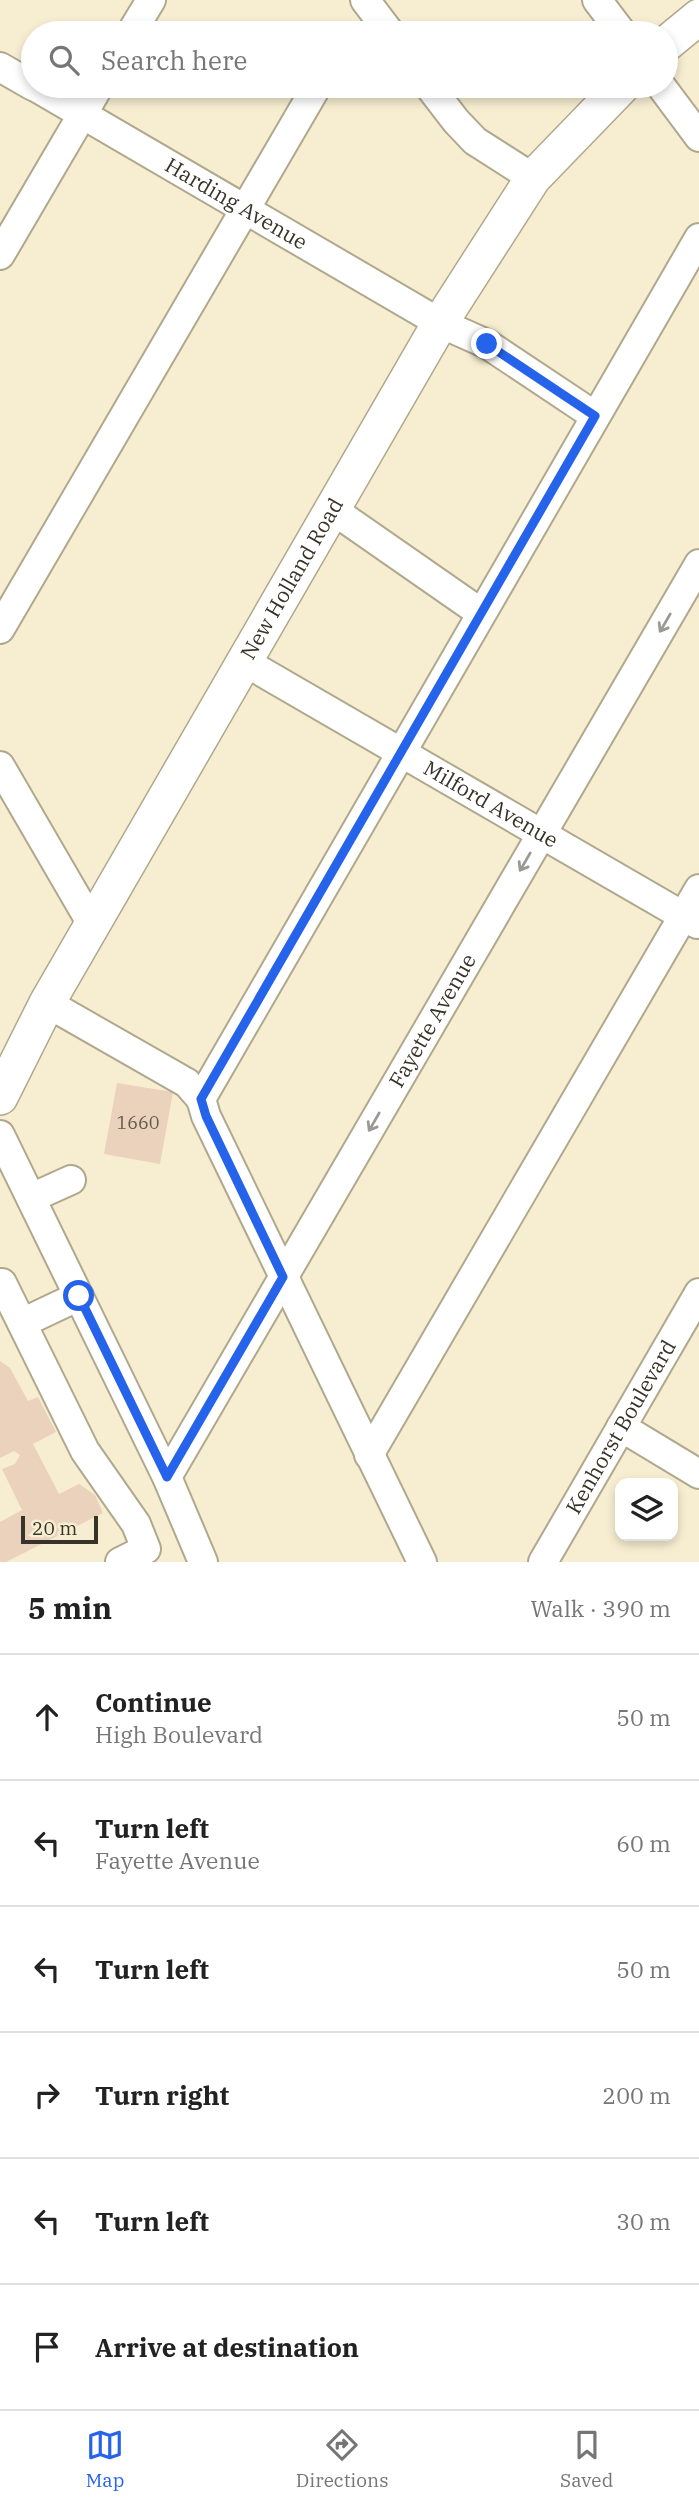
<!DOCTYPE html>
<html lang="en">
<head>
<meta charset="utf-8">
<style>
	:root { --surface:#fff; --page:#f2f2f2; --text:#222; --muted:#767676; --line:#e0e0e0; --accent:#2563eb }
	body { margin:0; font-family:"IBM Plex Serif",serif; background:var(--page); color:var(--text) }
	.controls { position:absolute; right:21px; bottom:21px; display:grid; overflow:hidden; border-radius:14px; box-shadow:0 4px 10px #0003 }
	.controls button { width:63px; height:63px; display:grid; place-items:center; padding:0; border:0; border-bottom:2px solid var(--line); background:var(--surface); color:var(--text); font:35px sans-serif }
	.scale { position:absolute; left:21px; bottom:18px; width:77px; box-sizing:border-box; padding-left:7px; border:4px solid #373328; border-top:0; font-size:19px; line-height:24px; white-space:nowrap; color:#373328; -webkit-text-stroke:5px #f7eed2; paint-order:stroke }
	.stop { position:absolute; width:21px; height:21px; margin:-16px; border:5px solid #2563eb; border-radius:50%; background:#fff }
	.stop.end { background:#2563eb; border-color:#fff; box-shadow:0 2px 7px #0008 }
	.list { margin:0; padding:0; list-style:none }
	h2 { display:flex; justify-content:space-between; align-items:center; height:91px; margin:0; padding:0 28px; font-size:30px }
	h2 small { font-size:23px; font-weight:400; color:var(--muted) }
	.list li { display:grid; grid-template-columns:46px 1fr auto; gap:21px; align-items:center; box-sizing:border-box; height:126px; padding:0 28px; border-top:2px solid var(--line) }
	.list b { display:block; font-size:26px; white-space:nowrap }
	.list p { margin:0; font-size:23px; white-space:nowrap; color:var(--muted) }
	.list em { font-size:23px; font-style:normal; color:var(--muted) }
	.icon { flex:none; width:38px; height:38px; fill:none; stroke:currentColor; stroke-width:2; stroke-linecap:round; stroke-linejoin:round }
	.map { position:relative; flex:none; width:699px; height:1562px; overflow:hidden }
	.search { position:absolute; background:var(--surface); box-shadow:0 4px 10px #0003; left:21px; right:21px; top:21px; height:77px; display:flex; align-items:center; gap:18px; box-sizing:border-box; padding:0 24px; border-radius:38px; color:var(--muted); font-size:26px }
	.sheet { height:847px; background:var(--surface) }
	nav { display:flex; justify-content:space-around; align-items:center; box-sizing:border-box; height:98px; border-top:2px solid var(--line); background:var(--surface); font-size:19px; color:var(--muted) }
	nav a { display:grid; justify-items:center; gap:4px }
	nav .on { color:var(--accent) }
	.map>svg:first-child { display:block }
	.building { fill:#ead2bd }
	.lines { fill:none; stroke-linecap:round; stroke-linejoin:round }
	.minor-casing { stroke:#b0a88d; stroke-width:32 }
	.major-casing { stroke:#b0a88d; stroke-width:38 }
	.minor { stroke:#fff; stroke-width:28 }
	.major { stroke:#fff; stroke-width:35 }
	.oneway { stroke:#9b9994 }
	.route { stroke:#2563eb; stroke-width:9 }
	.labels { text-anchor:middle; stroke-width:6; stroke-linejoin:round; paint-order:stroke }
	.number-label { font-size:18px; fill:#645b4d }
	.street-label { font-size:21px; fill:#373328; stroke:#f7eed2 }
</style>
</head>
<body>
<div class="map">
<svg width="699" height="1562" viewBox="0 0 699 1562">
	<rect width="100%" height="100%" fill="#f7eed2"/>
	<path class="building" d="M117 1083 173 1092 160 1164 104 1154Z
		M0 1361 10 1368 28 1401 38 1397 56 1432 33 1444 59 1494 79 1484 95 1495 103 1513 6 1562H0V1522L22 1510 2 1469 15 1464 20 1455 14 1451 0 1458Z"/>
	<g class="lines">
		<g class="minor-casing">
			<g id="minor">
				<path d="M365 0 390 33"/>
				<path d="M597 0 622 33"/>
				<path d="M131 33 151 0"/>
				<path d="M0 67 33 86"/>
				<path id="s1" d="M34 86 440 323 487 344 595 416"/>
				<path d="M429 86 456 121 475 141 533 178"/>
				<path d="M661 86 699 137"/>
				<path d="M0 255 99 86"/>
				<path d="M333 510 481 613"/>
				<path d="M0 629 317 86"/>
				<path id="s2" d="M245 662 697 924"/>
				<path d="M0 766 93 926"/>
				<path d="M47 1003 187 1083 201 1099"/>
				<path d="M0 1135 167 1477 203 1562"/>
				<path d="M31 1198 71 1180"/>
				<path d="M0 1284 2 1283 85 1451 136 1524 146 1549 120 1562"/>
				<path d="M22 1323 79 1296"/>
				<path d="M621 1427 699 1474"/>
				<path d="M369 1455 699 889"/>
				<path id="s3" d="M167 1477 699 564"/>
				<path d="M422 1562 206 1116 201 1099 699 238"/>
				<path id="s4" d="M543 1562 699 1293"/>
			</g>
		</g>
		<g class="major-casing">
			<g id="major">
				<path d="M666 44 699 17"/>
				<path id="s5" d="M0 1097 47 1003 440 323 533 178 622 86"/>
			</g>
		</g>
		<use href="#minor" class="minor"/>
		<use href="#major" class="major"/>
	</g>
	<defs><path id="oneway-shaft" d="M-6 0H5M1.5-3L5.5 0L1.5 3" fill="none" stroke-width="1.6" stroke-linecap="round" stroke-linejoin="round" transform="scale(1.75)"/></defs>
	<g class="oneway">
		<use href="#oneway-shaft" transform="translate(665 623) rotate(120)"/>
		<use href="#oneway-shaft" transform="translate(525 862) rotate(120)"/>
		<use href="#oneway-shaft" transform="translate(374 1122) rotate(120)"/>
	</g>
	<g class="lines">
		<path class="route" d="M79 1296 167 1477 283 1277 206 1116 201 1099 595 416 487 344"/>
	</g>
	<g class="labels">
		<g class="number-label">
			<text x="138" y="1129">1660</text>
		</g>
		<g class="street-label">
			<text dy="7" stroke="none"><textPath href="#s1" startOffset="234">Harding Avenue</textPath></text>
			<text dy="7" stroke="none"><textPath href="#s5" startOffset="595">New Holland Road</textPath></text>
			<text dy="7" stroke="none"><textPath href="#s2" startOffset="284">Milford Avenue</textPath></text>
			<text dy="7" stroke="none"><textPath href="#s3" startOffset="528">Fayette Avenue</textPath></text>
			<text dy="7" stroke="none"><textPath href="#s4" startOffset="156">Kenhorst Boulevard</textPath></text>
		</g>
	</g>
</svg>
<div class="controls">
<button><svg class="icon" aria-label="layers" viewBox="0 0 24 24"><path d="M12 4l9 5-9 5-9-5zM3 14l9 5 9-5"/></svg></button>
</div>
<div class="scale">20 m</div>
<div class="stop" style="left:79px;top:1296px"></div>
<div class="stop end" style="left:487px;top:344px"></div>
<div class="search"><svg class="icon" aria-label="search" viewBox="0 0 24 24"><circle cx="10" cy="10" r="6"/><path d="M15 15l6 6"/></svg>Search here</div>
</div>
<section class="sheet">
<h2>5 min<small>Walk · 390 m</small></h2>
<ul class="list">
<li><svg class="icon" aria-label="ahead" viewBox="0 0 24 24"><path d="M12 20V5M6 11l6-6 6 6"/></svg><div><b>Continue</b><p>High Boulevard</p></div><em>50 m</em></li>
<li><svg class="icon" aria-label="left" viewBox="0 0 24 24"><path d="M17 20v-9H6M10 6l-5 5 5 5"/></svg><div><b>Turn left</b><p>Fayette Avenue</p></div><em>60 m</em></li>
<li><svg class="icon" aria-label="left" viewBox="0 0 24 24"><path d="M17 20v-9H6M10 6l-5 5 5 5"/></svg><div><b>Turn left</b></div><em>50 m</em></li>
<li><svg class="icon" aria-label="right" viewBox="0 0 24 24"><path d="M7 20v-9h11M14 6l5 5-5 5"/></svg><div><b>Turn right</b></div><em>200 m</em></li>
<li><svg class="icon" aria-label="left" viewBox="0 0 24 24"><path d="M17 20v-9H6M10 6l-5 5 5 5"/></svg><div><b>Turn left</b></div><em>30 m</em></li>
<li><svg class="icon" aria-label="arrive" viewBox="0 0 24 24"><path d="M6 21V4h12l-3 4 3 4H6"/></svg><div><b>Arrive at destination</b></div></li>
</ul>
</section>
<nav>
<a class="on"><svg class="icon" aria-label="map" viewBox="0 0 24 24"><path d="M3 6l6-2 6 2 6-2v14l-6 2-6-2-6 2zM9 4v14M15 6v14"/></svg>Map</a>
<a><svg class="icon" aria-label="directions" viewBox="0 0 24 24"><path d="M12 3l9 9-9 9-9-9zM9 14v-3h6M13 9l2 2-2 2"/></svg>Directions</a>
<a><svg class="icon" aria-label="saved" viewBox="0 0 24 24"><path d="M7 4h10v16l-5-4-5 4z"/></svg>Saved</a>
</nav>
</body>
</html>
